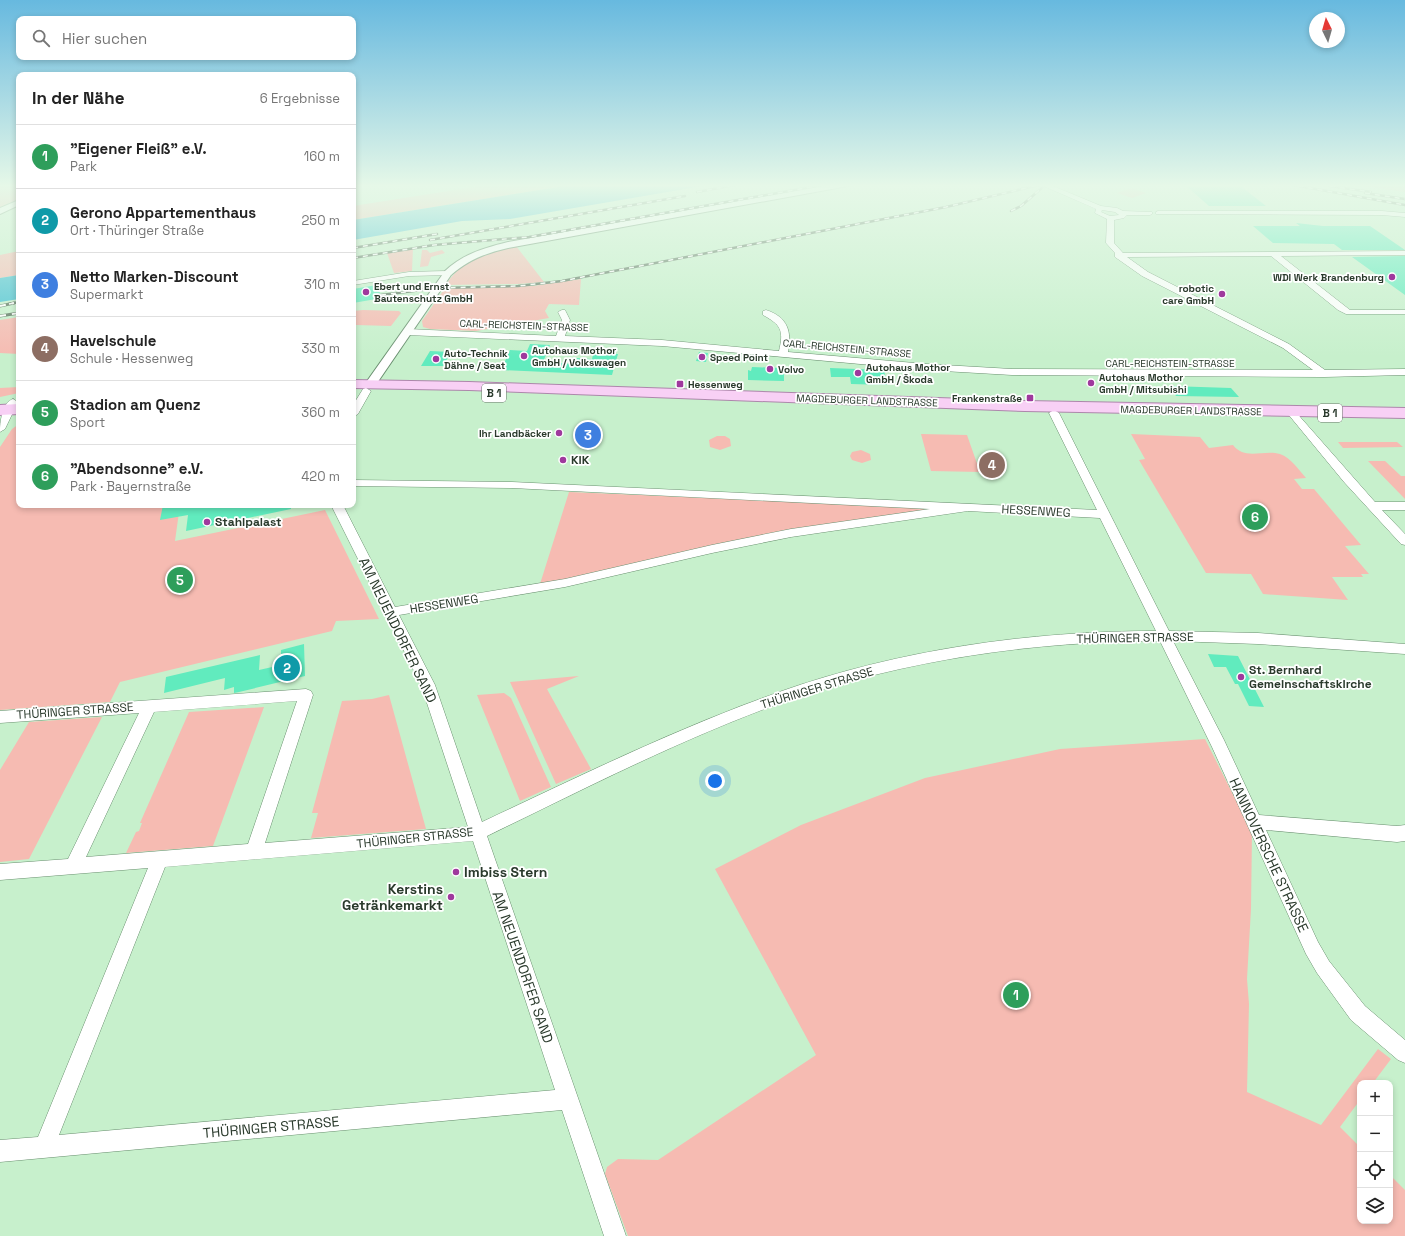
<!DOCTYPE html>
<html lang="de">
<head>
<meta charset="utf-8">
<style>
	:root { --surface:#fff; --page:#f2f2f2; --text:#222; --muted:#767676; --line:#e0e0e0; --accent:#9f399d }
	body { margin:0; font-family:"Space Grotesk",sans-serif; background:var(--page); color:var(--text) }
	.controls { position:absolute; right:12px; bottom:12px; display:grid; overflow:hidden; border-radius:8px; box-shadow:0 2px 6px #0003 }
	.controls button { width:36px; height:36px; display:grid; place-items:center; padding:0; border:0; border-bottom:1px solid var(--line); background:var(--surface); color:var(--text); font:20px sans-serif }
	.compass { position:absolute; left:1309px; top:12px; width:36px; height:36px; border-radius:50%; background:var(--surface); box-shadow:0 2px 6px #0003; rotate:355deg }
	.you { position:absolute; left:715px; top:781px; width:14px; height:14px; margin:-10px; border:3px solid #fff; border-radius:50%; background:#1a73e8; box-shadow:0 0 0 6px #1a73e833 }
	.badge { display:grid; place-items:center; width:26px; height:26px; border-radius:50%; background:var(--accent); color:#fff; font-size:13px; font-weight:700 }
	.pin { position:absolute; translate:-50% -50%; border:2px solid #fff; box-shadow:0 1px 4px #0006 }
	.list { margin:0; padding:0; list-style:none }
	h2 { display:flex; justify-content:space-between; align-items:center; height:52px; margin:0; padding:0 16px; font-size:17px }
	h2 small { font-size:13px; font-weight:400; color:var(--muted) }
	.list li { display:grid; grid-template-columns:26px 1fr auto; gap:12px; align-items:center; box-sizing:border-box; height:64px; padding:0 16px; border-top:1px solid var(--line) }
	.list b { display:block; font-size:15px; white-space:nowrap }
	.list p { margin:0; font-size:13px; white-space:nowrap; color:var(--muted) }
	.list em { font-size:13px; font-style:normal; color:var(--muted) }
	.icon { flex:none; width:22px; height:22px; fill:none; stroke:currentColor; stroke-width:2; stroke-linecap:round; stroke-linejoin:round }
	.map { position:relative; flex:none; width:1405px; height:1236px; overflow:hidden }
	.search { position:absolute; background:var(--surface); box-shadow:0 2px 6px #0003; left:16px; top:16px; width:340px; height:44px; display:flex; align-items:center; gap:10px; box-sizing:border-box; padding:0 14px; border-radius:8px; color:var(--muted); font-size:15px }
	.panel { position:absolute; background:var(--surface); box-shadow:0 2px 6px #0003; left:16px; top:72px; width:340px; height:436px; border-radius:8px }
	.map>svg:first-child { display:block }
	.green { fill:#f6bbb2 }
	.water { fill:#45c0d2 }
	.building { fill:#61ebbe }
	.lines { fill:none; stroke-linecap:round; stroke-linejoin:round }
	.minor-casing { stroke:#6a9070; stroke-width:1 }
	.tertiary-casing { stroke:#6a9070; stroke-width:2 }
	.primary-casing { stroke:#ad87ab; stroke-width:2 }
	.minor { fill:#fff; fill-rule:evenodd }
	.tertiary { fill:#fff; fill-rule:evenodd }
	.primary { fill:#f8d0f5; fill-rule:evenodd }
	.rail-far1-casing { stroke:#5e7661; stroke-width:2.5 }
	.rail-casing { stroke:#5e7661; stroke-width:3 }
	.rail-far1 { stroke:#fff; stroke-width:1.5; stroke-dasharray:5; stroke-linecap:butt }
	.rail { stroke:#fff; stroke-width:2; stroke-dasharray:6; stroke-linecap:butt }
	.poi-dot { fill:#9f399d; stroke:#fff; stroke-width:1.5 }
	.labels { text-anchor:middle; stroke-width:3.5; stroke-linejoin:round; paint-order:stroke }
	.far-poi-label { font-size:10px; font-weight:bold; fill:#2a3a2c; stroke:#fff; text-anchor:start }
	.far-street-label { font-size:10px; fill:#2a3a2c; stroke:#fff }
	.shield { fill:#fff; stroke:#6a756b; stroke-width:1 }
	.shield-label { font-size:11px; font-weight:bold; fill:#2a3a2c }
	.poi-label { font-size:12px; font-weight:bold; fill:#2a3a2c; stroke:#fff; text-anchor:start }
	.street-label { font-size:12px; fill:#2a3a2c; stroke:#fff }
	.near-street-label { font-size:14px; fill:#2a3a2c; stroke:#fff }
	.near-poi-label { font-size:14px; font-weight:bold; fill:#2a3a2c; stroke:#fff; text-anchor:start }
</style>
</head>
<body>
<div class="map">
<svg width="1405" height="1236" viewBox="0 0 1405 1236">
	<rect width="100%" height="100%" fill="#c7f0cc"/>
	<path class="green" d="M0 184H19V200L0 209Z
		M493 184H577L353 220V206Z
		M1350 184H1405V192Z
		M1131 188 1146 193 1132 198 1117 193Z
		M516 246 544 282 518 284 446 285C461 259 488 253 516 246Z
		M413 248 412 271 394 273 387 253Z
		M422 250H427L430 253 442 250 445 253 431 257 428 266 420 267Z
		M19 251V275L0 278V255Z
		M581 279 579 305 549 304 545 311 549 318 476 331 430 329 423 327 422 321 445 288 533 286Z
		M363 310 399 311 401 313 391 326 356 325 353 329V311Z
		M19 317V354L0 353V320Z
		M19 387V393L0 397V388Z
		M19 424V505H180L175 541 325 510 379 619 336 621 332 631 120 682 110 702 0 710V447L12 429Z
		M921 434 967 435 980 472 931 471Z
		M1131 434 1200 437 1209 448 1233 445C1245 461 1264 449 1280 454 1291 458 1299 470 1306 478L1294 479 1302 489H1314L1361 545 1345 546 1369 574H1361L1363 577H1332L1348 600 1263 594 1251 574 1206 573 1139 460 1145 459Z
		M717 436H725L730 439 731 446 720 450 710 447 709 440Z
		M1338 442H1397L1403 447 1343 448Z
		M861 450 870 454 871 460 862 463 852 460 850 456 852 452Z
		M1368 461H1385L1401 476H1405V499Z
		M569 492 923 507 926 512 866 520 564 581 540 584Z
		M579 676 547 689 591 769 556 784 510 682Z
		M504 693 511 698 551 787 520 801 477 695Z
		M389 695 426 829 311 838 318 813H312L342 701 372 699Z
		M264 707 213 846 126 853 136 832 139 831 142 823H140L189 712Z
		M102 717 29 859 0 862V770L29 722Z
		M1205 739 1252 832 1251 909 1247 979 1249 1004 1247 1092 1321 1125 1378 1049 1391 1059 1373 1083H1360V1100L1340 1127 1360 1147V1221H1390V1175L1405 1190V1236H628L605 1174 607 1167 618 1159 658 1160 816 1055 715 869 801 825 925 778 1060 749Z"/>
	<path class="water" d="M577 184H714L510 219 462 221 353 240V220Z
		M19 275V299L0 302V278Z"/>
	<path class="building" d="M1184 184H1238L1266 206H1209Z
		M1296 223 1323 226H1370L1405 250H1342L1334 244 1273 243 1253 226H1300Z
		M1405 256V295L1352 257Z
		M377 285 382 298 353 303V289Z
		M530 344 550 345 543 362 574 364 576 358 592 359 593 355 597 353 618 354 612 375 501 370 510 350 527 351Z
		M430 351 451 352 443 366H421Z
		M699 352 708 353 706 362 696 361Z
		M752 367 784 368V381L748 380V370L751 371Z
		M830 368 884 370 887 385 851 384 850 377H831Z
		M1170 386 1231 388 1239 397 1176 396Z
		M163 505H291V509L186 531 188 515 160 520Z
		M304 644 305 676 239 692 234 693V687L224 690 225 678 164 693 166 677 260 655 259 670 281 665V650Z
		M1208 654 1238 656 1264 707 1249 706 1238 684H1235L1226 667H1214Z"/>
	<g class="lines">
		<g class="minor-casing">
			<path id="minor" d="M1039 184H1048L1101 206 1117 208 1123 211 1152 212V214L1150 215H1127L1124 218 1114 220V243L1123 253 1405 251V255L1281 256 1350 310H1405V314H1346L1338 310 1271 256 1127 257 1148 272 1289 344 1325 370 1405 369V375L1324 377 1012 375 926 370 662 346 408 335 404 332 408 329 556 336 562 320 558 312 562 310H565L570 320 565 336 662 340 779 351C784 330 781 325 763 315V311L766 310C788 317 792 332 788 352L926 364 1012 369 1313 370 1283 348 1142 276 1115 257V253L1106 243 1107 219 1095 213 1096 209ZM1102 210 1115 212 1119 215 1110 216 1101 212Z
				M1158 211H1382L1405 213V217L1382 215 1156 214V212Z
				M448 271 452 273 451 275 409 276 353 285V281L409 272Z
				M366 388 371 391 358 414 353 417V405L363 389Z
				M13 399 18 402 5 429 0 432C0 423 2 402 13 399Z
				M1291 409 1294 410 1375 502H1405V510H1382L1405 534V545L1401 544 1344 482 1288 414 1286 412Z
				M1054 410 1059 413 1169 631 1258 633 1405 644V654L1258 644 1173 641 1224 740 1259 815 1397 826 1405 825V841L1397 842 1266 830 1318 942 1329 961 1365 1006 1405 1040V1063L1398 1060 1351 1020 1317 973 1306 954 1212 747 1160 641C1034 641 905 660 786 701 683 738 586 788 487 836L626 1236H604L562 1110 0 1162V1140L38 1137 148 868 0 880V864L68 859 139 713 0 723V711L306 689 311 691 313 695 265 843 468 827 421 685 331 505H343L395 607 565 579 712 545 791 529 930 509 512 488 353 486V480L512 482 1097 510 1049 413ZM968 511 1100 518 1156 631C1029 631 898 650 779 692 677 728 580 776 482 822L435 685 399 615 565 587 712 553 791 537ZM297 701 248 844 86 857 154 712ZM473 841 555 1090 59 1135 165 867Z"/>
		</g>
		<g class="tertiary-casing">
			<path id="tertiary" d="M834 184H852L848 186 508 248C486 253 468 260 451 275L375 386H367L365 384 445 271C463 254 484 248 508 242Z
				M19 200V205L0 214V208Z"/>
		</g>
		<g class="primary-casing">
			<path id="primary" d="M353 380 469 382 1025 401 1405 408V418L1025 411 469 390 353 388Z
				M19 404V414L0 415V405Z"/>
		</g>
		<use href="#minor" class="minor"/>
		<use href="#tertiary" class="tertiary"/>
		<use href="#primary" class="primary"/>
		<g class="rail-far1-casing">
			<path id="rail-far1" d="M1288 184 1405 205
				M1330 186 1371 192
				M697 192 740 184
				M1365 193 1405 199
				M1011 211 1021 206 1044 186
				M430 240 685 196
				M353 248 437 234
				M353 258 434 245 529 237 828 184
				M381 295 438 288 518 286 562 281 946 207 1043 184
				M9 304 19 302"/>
		</g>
		<g class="rail-casing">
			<path id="rail" d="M0 306 14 303
				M0 316 19 313"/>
		</g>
		<use href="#rail-far1" class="rail-far1"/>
		<use href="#rail" class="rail"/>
	</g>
	<linearGradient id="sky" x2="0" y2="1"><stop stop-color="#67b9df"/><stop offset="0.52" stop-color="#e6f8e8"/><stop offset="1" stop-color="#e6f8e8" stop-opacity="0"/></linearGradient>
	<rect width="1405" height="357" fill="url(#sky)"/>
	<g class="poi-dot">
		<circle cx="1392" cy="277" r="4"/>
		<circle cx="366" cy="292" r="4"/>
		<circle cx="1222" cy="294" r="4"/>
		<circle cx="524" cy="356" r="4"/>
		<circle cx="702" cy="357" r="4"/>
		<circle cx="436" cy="359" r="4"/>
		<circle cx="770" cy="369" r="4"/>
		<circle cx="858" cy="373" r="4"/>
		<circle cx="1091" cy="383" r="4"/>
		<rect x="676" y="380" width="8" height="8" rx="2"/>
		<rect x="1026" y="394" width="8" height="8" rx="2"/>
		<circle cx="559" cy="433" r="4"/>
		<circle cx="563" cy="460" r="4"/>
		<circle cx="207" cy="522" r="4"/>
		<circle cx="1241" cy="677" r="4"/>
		<circle cx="456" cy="872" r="4"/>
		<circle cx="451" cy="897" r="4"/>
	</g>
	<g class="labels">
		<g class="far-poi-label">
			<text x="1384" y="281" text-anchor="end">WDI Werk Brandenburg</text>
			<text x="374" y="290">Ebert und Ernst<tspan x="374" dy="12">Bautenschutz GmbH</tspan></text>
			<text x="1214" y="292" text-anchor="end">robotic<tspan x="1214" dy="12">care GmbH</tspan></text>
			<text x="532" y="354">Autohaus Mothor<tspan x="532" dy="12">GmbH / Volkswagen</tspan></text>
			<text x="444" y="357">Auto-Technik<tspan x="444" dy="12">Dähne / Seat</tspan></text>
			<text x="710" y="361">Speed Point</text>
			<text x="866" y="371">Autohaus Mothor<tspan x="866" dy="12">GmbH / Škoda</tspan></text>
			<text x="778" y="373">Volvo</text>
			<text x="1099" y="381">Autohaus Mothor<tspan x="1099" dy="12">GmbH / Mitsubishi</tspan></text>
			<text x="688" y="388">Hessenweg</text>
			<text x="1022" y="402" text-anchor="end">Frankenstraße</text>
			<text x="551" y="437" text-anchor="end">Ihr Landbäcker</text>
		</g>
		<g class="far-street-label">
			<text transform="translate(524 325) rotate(2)" y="4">CARL-REICHSTEIN-STRASSE</text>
			<text transform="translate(847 348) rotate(5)" y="4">CARL-REICHSTEIN-STRASSE</text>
			<text x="1170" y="367">CARL-REICHSTEIN-STRASSE</text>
			<text transform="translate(867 400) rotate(2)" y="4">MAGDEBURGER LANDSTRASSE</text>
			<text transform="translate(1191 410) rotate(1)" y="4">MAGDEBURGER LANDSTRASSE</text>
		</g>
		<g class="shield">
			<rect x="482" y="384" width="24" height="18" rx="3"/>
			<rect x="1318" y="404" width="24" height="18" rx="3"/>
		</g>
		<g class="shield-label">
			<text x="494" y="397">B 1</text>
			<text x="1330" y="417">B 1</text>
		</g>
		<g class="poi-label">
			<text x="571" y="464">KiK</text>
			<text x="215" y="526">Stahlpalast</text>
			<text x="1249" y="674">St. Bernhard<tspan x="1249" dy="14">Gemeinschaftskirche</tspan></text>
		</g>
		<g class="street-label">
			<text transform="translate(1036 511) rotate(3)" y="4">HESSENWEG</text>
			<text transform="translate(444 604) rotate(-9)" y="4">HESSENWEG</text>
			<text transform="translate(1135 638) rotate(-1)" y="4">THÜRINGER STRASSE</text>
			<text transform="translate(817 688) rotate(-17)" y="4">THÜRINGER STRASSE</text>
			<text transform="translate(75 711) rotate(-4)" y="4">THÜRINGER STRASSE</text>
			<text transform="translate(415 838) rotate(-6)" y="4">THÜRINGER STRASSE</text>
		</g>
		<g class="near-street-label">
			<text transform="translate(398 630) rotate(64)" y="5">AM NEUENDORFER SAND</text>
			<text transform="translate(1269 855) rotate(65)" y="5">HANNOVERSCHE STRASSE</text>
			<text transform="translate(523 967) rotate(71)" y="5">AM NEUENDORFER SAND</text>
			<text transform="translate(271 1127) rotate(-5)" y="5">THÜRINGER STRASSE</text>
		</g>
		<g class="near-poi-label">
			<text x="464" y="877">Imbiss Stern</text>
			<text x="443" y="894" text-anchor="end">Kerstins<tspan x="443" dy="16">Getränkemarkt</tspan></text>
		</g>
	</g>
</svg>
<div class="controls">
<button>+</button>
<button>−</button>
<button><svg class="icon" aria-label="locate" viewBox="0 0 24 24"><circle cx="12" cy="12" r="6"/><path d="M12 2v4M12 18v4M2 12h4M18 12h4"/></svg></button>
<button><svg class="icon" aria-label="layers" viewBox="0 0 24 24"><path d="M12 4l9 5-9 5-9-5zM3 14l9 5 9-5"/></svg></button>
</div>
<svg class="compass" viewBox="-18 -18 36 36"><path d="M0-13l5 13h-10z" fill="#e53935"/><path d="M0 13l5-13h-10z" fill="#767676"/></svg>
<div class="you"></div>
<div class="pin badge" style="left:1016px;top:995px;background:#2e9e5b">1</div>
<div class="pin badge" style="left:287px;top:668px;background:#0f9aa8">2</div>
<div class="pin badge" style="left:588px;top:435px;background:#3f7fe0">3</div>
<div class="pin badge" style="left:992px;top:465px;background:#8d6e63">4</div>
<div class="pin badge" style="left:180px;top:580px;background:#2e9e5b">5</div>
<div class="pin badge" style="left:1255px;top:517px;background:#2e9e5b">6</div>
<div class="search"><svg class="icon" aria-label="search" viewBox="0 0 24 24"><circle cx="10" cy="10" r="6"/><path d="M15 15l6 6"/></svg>Hier suchen</div>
<section class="panel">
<h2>In der Nähe<small>6 Ergebnisse</small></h2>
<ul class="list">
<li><span class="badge" style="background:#2e9e5b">1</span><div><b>&quot;Eigener Fleiß&quot; e.V.</b><p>Park</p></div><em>160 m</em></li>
<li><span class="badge" style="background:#0f9aa8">2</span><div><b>Gerono Appartementhaus</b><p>Ort · Thüringer Straße</p></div><em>250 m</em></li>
<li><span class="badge" style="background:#3f7fe0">3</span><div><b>Netto Marken-Discount</b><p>Supermarkt</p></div><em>310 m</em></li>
<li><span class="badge" style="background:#8d6e63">4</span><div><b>Havelschule</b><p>Schule · Hessenweg</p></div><em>330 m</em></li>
<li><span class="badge" style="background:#2e9e5b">5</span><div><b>Stadion am Quenz</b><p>Sport</p></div><em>360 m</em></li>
<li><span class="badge" style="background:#2e9e5b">6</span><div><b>&quot;Abendsonne&quot; e.V.</b><p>Park · Bayernstraße</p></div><em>420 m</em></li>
</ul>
</section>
</div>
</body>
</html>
